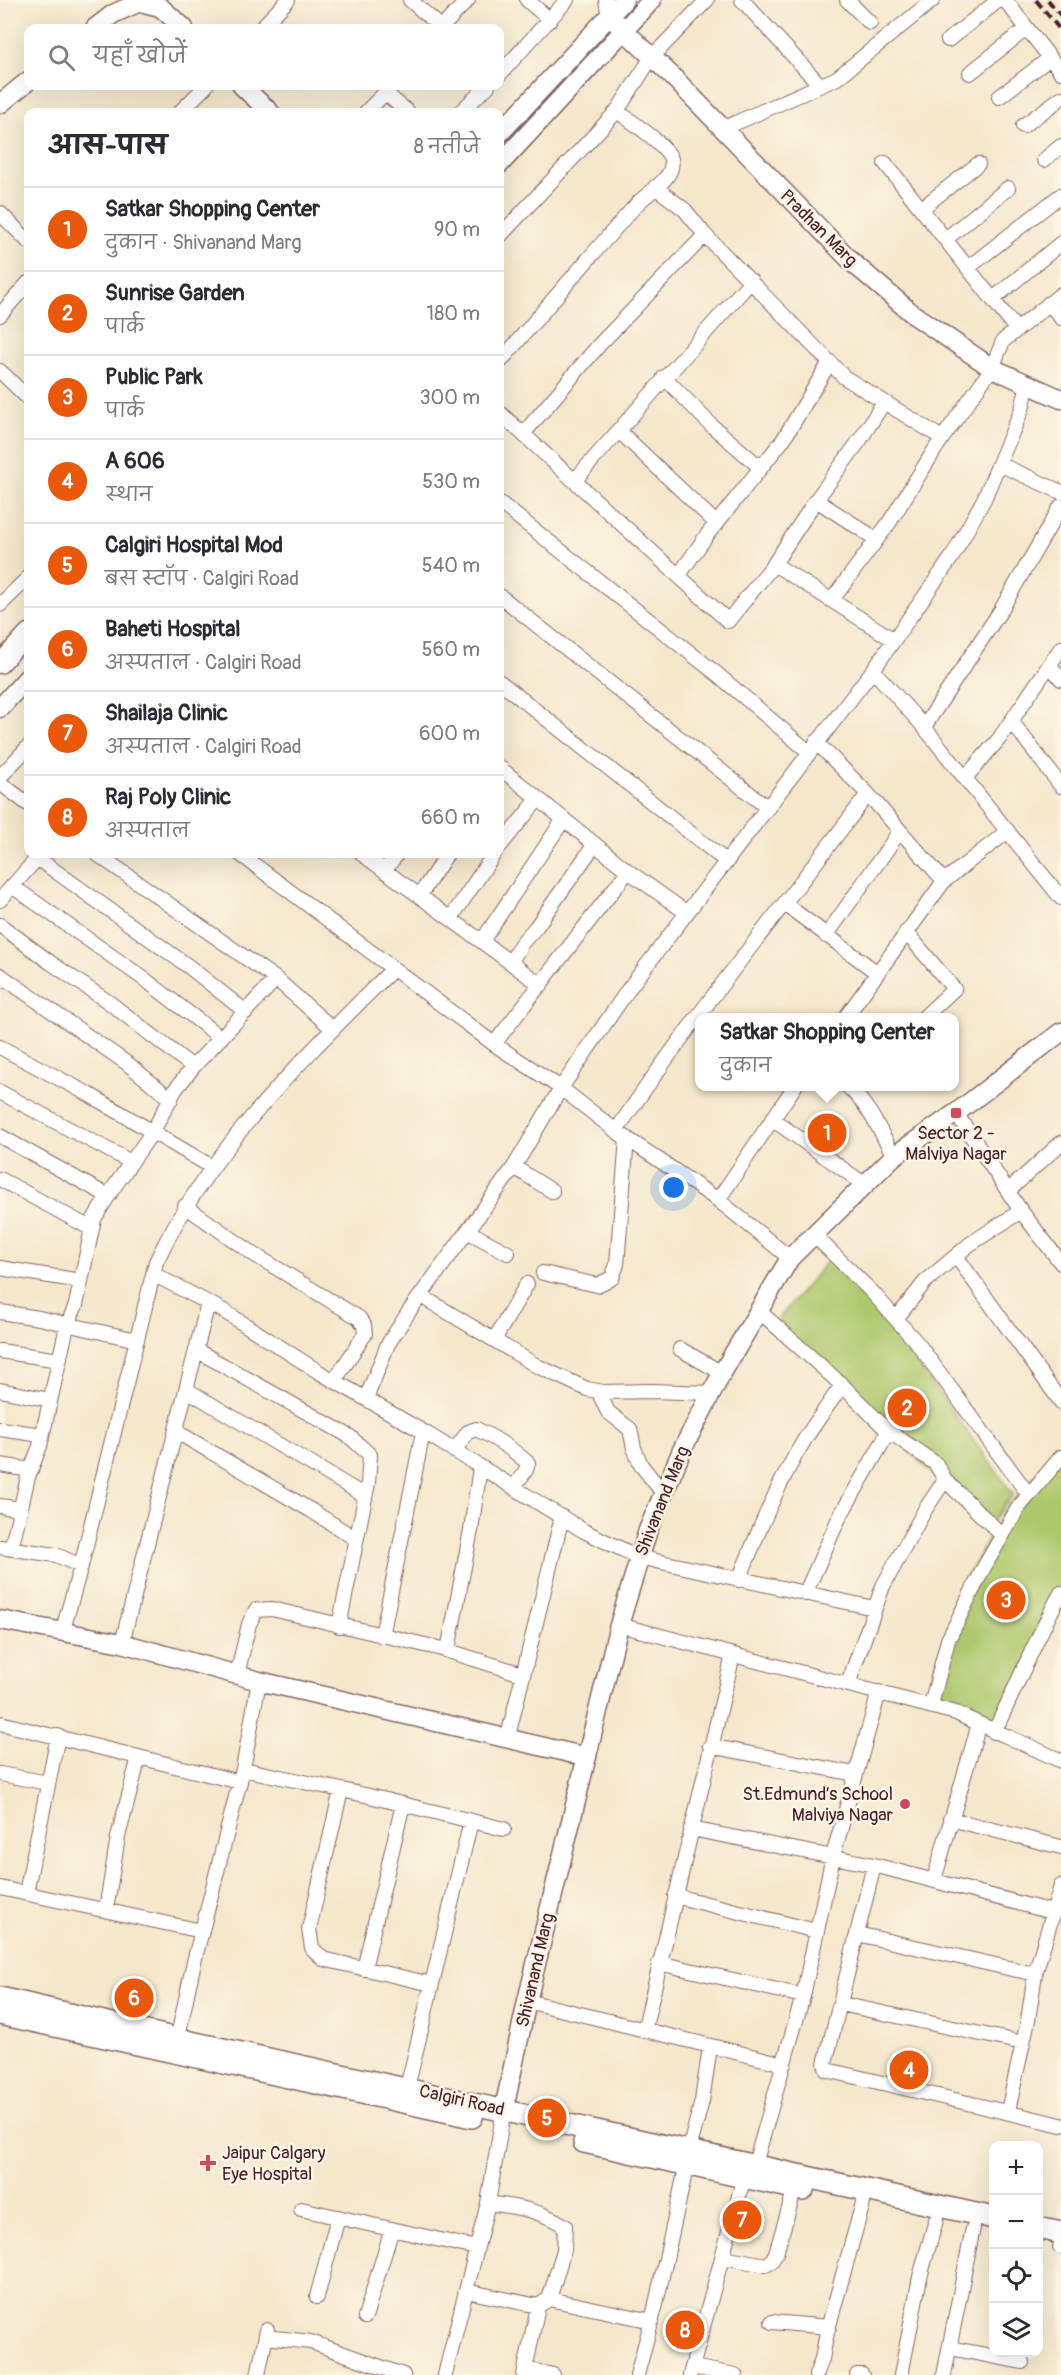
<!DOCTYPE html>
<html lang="hi">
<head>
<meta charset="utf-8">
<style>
	:root { --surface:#fff; --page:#f7f7f7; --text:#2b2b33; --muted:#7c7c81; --line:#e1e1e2; --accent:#ea580c }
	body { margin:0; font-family:Pangolin,"Playpen Sans Deva",sans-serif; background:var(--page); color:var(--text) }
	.controls { position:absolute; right:18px; bottom:18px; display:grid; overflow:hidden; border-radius:12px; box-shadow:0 6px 24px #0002 }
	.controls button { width:54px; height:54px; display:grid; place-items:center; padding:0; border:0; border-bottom:2px solid var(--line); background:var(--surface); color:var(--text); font:30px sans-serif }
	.you { position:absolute; left:674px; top:1188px; width:21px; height:21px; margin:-15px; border:4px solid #fff; border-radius:50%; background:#1a73e8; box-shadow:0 0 0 9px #1a73e833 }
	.badge { display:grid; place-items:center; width:39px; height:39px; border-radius:50%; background:var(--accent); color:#fff; font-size:20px; font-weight:700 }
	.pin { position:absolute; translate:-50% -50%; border:3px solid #fff; box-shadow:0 2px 6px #0006 }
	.popup { position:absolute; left:695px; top:1013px; width:264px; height:78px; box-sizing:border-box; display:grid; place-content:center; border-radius:12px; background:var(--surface); filter:drop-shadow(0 2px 4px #0005); font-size:20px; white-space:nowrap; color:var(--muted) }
	.popup b { font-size:22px; color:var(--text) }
	.popup::after { content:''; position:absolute; left:50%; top:100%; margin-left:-12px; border:12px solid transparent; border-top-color:var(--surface) }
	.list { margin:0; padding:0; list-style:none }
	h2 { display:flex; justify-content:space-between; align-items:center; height:78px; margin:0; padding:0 24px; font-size:26px }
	h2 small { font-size:20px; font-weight:400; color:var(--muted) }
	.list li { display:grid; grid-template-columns:39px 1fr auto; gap:18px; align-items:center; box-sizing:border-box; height:84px; padding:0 24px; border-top:2px solid var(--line) }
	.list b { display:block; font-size:22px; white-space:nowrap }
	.list p { margin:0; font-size:20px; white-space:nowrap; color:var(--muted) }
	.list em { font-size:20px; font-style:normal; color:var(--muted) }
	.icon { flex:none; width:33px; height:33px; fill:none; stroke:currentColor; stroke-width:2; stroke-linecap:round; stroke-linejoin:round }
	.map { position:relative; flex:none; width:1061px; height:2375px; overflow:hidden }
	.search { position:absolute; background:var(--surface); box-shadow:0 6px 24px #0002; left:24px; top:24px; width:480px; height:66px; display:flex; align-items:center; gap:15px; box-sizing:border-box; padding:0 21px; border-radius:12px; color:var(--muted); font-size:22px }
	.panel { position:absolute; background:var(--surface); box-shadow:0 6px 24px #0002; left:24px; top:108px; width:480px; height:750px; border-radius:12px }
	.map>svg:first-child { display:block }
	.green { fill:#adc76c; stroke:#7c734c; stroke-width:1.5 }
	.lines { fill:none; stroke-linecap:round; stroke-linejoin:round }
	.street-casing { stroke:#866563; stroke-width:16 }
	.secondary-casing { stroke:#866563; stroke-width:21 }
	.primary-casing { stroke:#866563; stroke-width:24 }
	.street { stroke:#fff; stroke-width:14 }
	.secondary { stroke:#fff; stroke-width:18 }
	.primary { stroke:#fff; stroke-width:21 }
	.rail { stroke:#4a1f2b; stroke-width:4; stroke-dasharray:9 4.5; stroke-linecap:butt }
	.poi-dot { fill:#d1495b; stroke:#fcf5e5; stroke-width:2 }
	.labels { text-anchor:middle; stroke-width:5; stroke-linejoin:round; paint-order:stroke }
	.street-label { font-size:18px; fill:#4a1f2b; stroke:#fcf5e5 }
	.poi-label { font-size:18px; fill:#4a1f2b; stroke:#fcf5e5 }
</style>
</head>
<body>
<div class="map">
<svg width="1061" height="2375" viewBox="0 0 1061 2375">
	<rect width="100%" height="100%" fill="#fcf5e5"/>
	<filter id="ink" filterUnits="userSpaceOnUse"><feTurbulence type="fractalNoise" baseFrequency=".0167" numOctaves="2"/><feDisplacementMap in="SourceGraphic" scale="12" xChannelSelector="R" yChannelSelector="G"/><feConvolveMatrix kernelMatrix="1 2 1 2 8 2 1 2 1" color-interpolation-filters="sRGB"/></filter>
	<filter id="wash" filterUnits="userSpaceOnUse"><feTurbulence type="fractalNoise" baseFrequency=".008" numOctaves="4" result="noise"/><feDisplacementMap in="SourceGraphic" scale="24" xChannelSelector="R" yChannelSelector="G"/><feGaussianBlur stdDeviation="1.35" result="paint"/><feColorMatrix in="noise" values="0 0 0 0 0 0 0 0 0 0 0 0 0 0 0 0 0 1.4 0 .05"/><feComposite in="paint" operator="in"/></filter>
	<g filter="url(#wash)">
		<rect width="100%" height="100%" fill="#f4e7cc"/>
		<path class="green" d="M835 1252 1013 1494 988 1527 776 1322Z
			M1061 1451V1585L1001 1721 927 1693 962 1585 1004 1511 1050 1459Z"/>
	</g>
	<g filter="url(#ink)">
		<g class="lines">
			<g class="street-casing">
				<path id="street" d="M410 0 442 28
					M527 0 550 20
					M606 0 609 16
					M742 0 820 85
					M847 0 870 23
					M1005 0 1061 72
					M261 28 288 0
					M441 28 468 0
					M948 40 999 0
					M970 73 1026 29
					M500 74 567 0
					M385 93 408 112
					M999 97 1050 58
					M180 112 206 86
					M366 112 392 86
					M460 112 488 86
					M1023 126 1061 98
					M722 129 837 78 933 0
					M1044 160 1061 146
					M885 163 1016 329
					M655 187 685 210 705 235 844 377 942 438
					M922 208 978 164
					M0 213 28 241
					M500 236 617 111 652 57 707 0
					M947 238 1008 188
					M969 267 1061 195
					M993 299 1061 243
					M1049 303 1061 318
					M0 315 28 283
					M500 362C545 309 590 256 637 204 648 192 676 178 671 159 667 145 629 120 617 111
					M0 371 28 398
					M664 377 711 425 761 468
					M500 413 728 621 774 564 816 500 860 440 884 402
					M618 430 717 524
					M523 434 600 344 705 235
					M999 464 1061 492
					M575 480 751 281
					M816 500 876 539
					M500 503 717 674 809 752
					M774 564 894 640
					M679 575 707 535 783 440 830 362
					M500 596 768 808
					M832 600 889 523 939 443 992 368 1003 341 1061 294
					M0 605 28 578
					M1050 665 1061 679
					M873 670 924 727 1061 898
					M500 682 727 862
					M1012 722 1061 786
					M924 727 1001 610 1061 506
					M816 742 868 794 944 881
					M500 768 628 871 687 913
					M0 777 28 747
					M965 778 999 739 1061 648
					M0 783 28 804
					M500 846 538 799
					M97 854 276 979 333 1029
					M240 854 494 1044 561 1088 616 1131 718 1200 790 1258
					M362 854 541 985
					M37 858 188 966 246 1012
					M385 870 397 854
					M12 886 147 981 221 1038
					M420 895 447 854
					M0 900 41 854
					M785 904 876 972
					M451 918 494 854
					M0 925 51 963 110 1003 193 1067
					M906 932 954 989 923 1018
					M826 936 900 831
					M482 941 564 819
					M511 962 521 944 536 927 595 844
					M0 975 128 1064 171 1099
					M845 1018 944 881 1008 831
					M494 1044 628 871
					M0 1047 90 1095 212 1167
					M847 1086C869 1105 880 1131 894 1156
					M0 1092 131 1162
					M956 1113 1021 1211 1061 1263
					M772 1119 864 1184
					M616 1131C694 1015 784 906 868 794
					M0 1136 108 1196
					M514 1167 552 1191
					M0 1179 92 1229
					M1008 1191 1061 1143
					M718 1200 795 1086
					M185 1206 255 1255 359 1318 364 1325 365 1334 335 1380
					M469 1232 508 1253
					M813 1234 873 1293 918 1344 1029 1495
					M956 1256 1061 1402
					M0 1268 81 1281
					M543 1273 597 1285 612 1278 617 1264 627 1138
					M153 1274 222 1310 319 1372 429 1435 584 1531 638 1557 874 1608
					M421 1296 537 1366 587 1389 603 1392 651 1391 712 1393
					M759 1311 842 1385 887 1430 884 1440 839 1518 805 1594
					M0 1312 39 1318 137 1340
					M896 1319 925 1282 970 1244 1021 1211
					M494 1340 527 1284
					M680 1349 722 1373
					M196 1350 349 1436 370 1455 368 1483 339 1626
					M0 1351 59 1360
					M0 1390 50 1400
					M187 1390 365 1496
					M598 1391 608 1412 630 1429 634 1448 641 1465 663 1493
					M366 1399 388 1344 410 1310 514 1167 561 1088 630 987 873 670 952 557 984 499 1022 409 1028 384
					M0 1429 42 1435
					M887 1430 936 1464 945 1480 1002 1535
					M177 1432 312 1511 356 1539
					M454 1451 468 1432 476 1429C494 1437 513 1450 528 1463L526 1470 514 1487
					M0 1465 31 1470
					M0 1506 20 1509
					M0 1547 56 1555 81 1566
					M11 1549 28 1477 40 1446 67 1326 76 1305 94 1219 112 1190 153 1131 175 1090 193 1067 276 979
					M739 1580C758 1532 778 1483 805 1439 817 1420 830 1403 842 1385
					M619 1625 956 1713C991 1730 1026 1744 1061 1761
					M62 1633 81 1566 156 1262C210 1147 304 1058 393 969
					M382 1636 423 1432
					M122 1643 208 1303
					M448 1650 471 1530 480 1467
					M237 1675 249 1624 256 1610 272 1609 442 1649 522 1674
					M848 1684 883 1586 926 1508 945 1480
					M931 1705 948 1640 983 1569 1018 1508 1061 1457
					M0 1723 240 1782
					M994 1732C1017 1686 1036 1638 1061 1593
					M507 1740 562 1517
					M710 1746 855 1774
					M243 1769 365 1795 504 1829
					M0 1774 48 1783
					M341 1790 309 1929 312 1948 323 1959 431 1984
					M950 1819 1061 1847
					M691 1829 874 1865 1052 1912
					M874 1865 825 2064 827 2070 1061 2125
					M934 1880 979 1724
					M0 1888 202 1931
					M26 1893 58 1736
					M675 1896 816 1931
					M106 1910 118 1837 139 1757
					M857 1934 1035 1974
					M659 1963 803 1996
					M364 1969 403 1804
					M527 2001 784 2064
					M841 2004 1023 2043
					M644 2031 733 1655
					M176 2045 194 1962 243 1769 259 1681
					M407 2088 471 1821
					M1008 2111 1028 2020 1035 1974 1061 1886
					M689 2150 702 2101 710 2047
					M755 2164 803 1996 833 1856 879 1692
					M301 2209 476 2248
					M1060 2247 1061 2243
					M723 2257 766 2265 771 2262 776 2253 795 2188
					M466 2291 538 2306 549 2299 564 2250 565 2226C540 2210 516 2207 488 2203
					M317 2297 338 2217
					M549 2299 652 2321
					M365 2317 392 2229
					M772 2322 829 2327
					M266 2337 311 2342 403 2375
					M950 2348 1022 2362
					M692 2367 735 2375
					M526 2369 553 2375
					M258 2375 267 2330
					M445 2375 488 2203 504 2109
					M524 2375 538 2306
					M637 2375 655 2308 687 2164
					M690 2375 744 2177
					M816 2375 822 2359 827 2332 863 2203
					M857 2375H862
					M901 2375 920 2277 936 2220
					M944 2375 973 2228"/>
			</g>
			<g class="secondary-casing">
				<path id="secondary" d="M609 16 673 77 853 263 914 315 992 368 1061 399
					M95 28 113 14 140 2 160 7 184 28
					M242 86 270 112
					M0 104 28 81
					M500 133 624 0
					M500 164 652 0
					M0 664 28 633
					M0 708 28 677
					M0 1620 122 1643 259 1681 587 1757
					M504 2109 527 2001 619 1625 648 1530 682 1450 722 1373 790 1258 894 1156 956 1113 1061 1032"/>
			</g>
			<g class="primary-casing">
				<path id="primary" d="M0 1998 177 2039 994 2218
					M0 2014 472 2117
					M584 2142 803 2190
					M1038 2228 1061 2233"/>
			</g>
			<use href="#street" class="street"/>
			<use href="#secondary" class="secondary"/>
			<use href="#primary" class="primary"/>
			<path class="rail" d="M1036 0 1061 31
				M1048 0 1061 16"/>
		</g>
	</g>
	<g class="poi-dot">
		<rect x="950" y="1107" width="12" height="12" rx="3"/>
		<circle cx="905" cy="1804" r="6"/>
		<path d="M205 2154h6v6h6v6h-6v6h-6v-6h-6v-6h6z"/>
	</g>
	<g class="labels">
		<g class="street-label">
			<text transform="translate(819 228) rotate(45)" y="6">Pradhan Marg</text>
			<text transform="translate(662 1501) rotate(-68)" y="6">Shivanand Marg</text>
			<text transform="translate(535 1970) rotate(-77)" y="6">Shivanand Marg</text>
			<text transform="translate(462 2100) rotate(13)" y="6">Calgiri Road</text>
		</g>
		<g class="poi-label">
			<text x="956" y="1139">Sector 2 -<tspan x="956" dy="21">Malviya Nagar</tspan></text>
			<text x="893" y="1800" text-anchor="end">St.Edmund’s School<tspan x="893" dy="21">Malviya Nagar</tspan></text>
			<text x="222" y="2159" text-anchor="start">Jaipur Calgary<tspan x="222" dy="21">Eye Hospital</tspan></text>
		</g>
	</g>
</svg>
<div class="controls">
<button>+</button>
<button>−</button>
<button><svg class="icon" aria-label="locate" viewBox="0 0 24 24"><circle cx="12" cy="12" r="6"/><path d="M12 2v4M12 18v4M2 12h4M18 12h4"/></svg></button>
<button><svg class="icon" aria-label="layers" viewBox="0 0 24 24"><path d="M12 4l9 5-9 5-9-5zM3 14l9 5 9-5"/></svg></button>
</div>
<div class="you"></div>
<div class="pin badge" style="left:827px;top:1133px">1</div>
<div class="popup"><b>Satkar Shopping Center</b>दुकान</div>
<div class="pin badge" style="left:907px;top:1408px">2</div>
<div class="pin badge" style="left:1006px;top:1600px">3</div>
<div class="pin badge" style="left:909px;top:2070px">4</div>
<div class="pin badge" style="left:547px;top:2118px">5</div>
<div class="pin badge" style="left:134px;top:1998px">6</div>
<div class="pin badge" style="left:742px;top:2220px">7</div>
<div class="pin badge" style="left:685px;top:2330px">8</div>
<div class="search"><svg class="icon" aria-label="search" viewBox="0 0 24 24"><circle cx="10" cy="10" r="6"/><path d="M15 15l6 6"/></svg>यहाँ खोजें</div>
<section class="panel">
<h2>आस-पास<small>8 नतीजे</small></h2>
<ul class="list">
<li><span class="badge">1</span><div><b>Satkar Shopping Center</b><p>दुकान · Shivanand Marg</p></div><em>90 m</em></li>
<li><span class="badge">2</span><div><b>Sunrise Garden</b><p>पार्क</p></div><em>180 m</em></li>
<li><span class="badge">3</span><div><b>Public Park</b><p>पार्क</p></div><em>300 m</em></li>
<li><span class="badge">4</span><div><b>A 606</b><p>स्थान</p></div><em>530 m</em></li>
<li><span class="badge">5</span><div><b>Calgiri Hospital Mod</b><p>बस स्टॉप · Calgiri Road</p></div><em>540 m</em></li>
<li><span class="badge">6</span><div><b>Baheti Hospital</b><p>अस्पताल · Calgiri Road</p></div><em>560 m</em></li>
<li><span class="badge">7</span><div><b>Shailaja Clinic</b><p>अस्पताल · Calgiri Road</p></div><em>600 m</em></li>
<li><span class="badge">8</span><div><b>Raj Poly Clinic</b><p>अस्पताल</p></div><em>660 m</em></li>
</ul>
</section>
</div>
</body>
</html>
